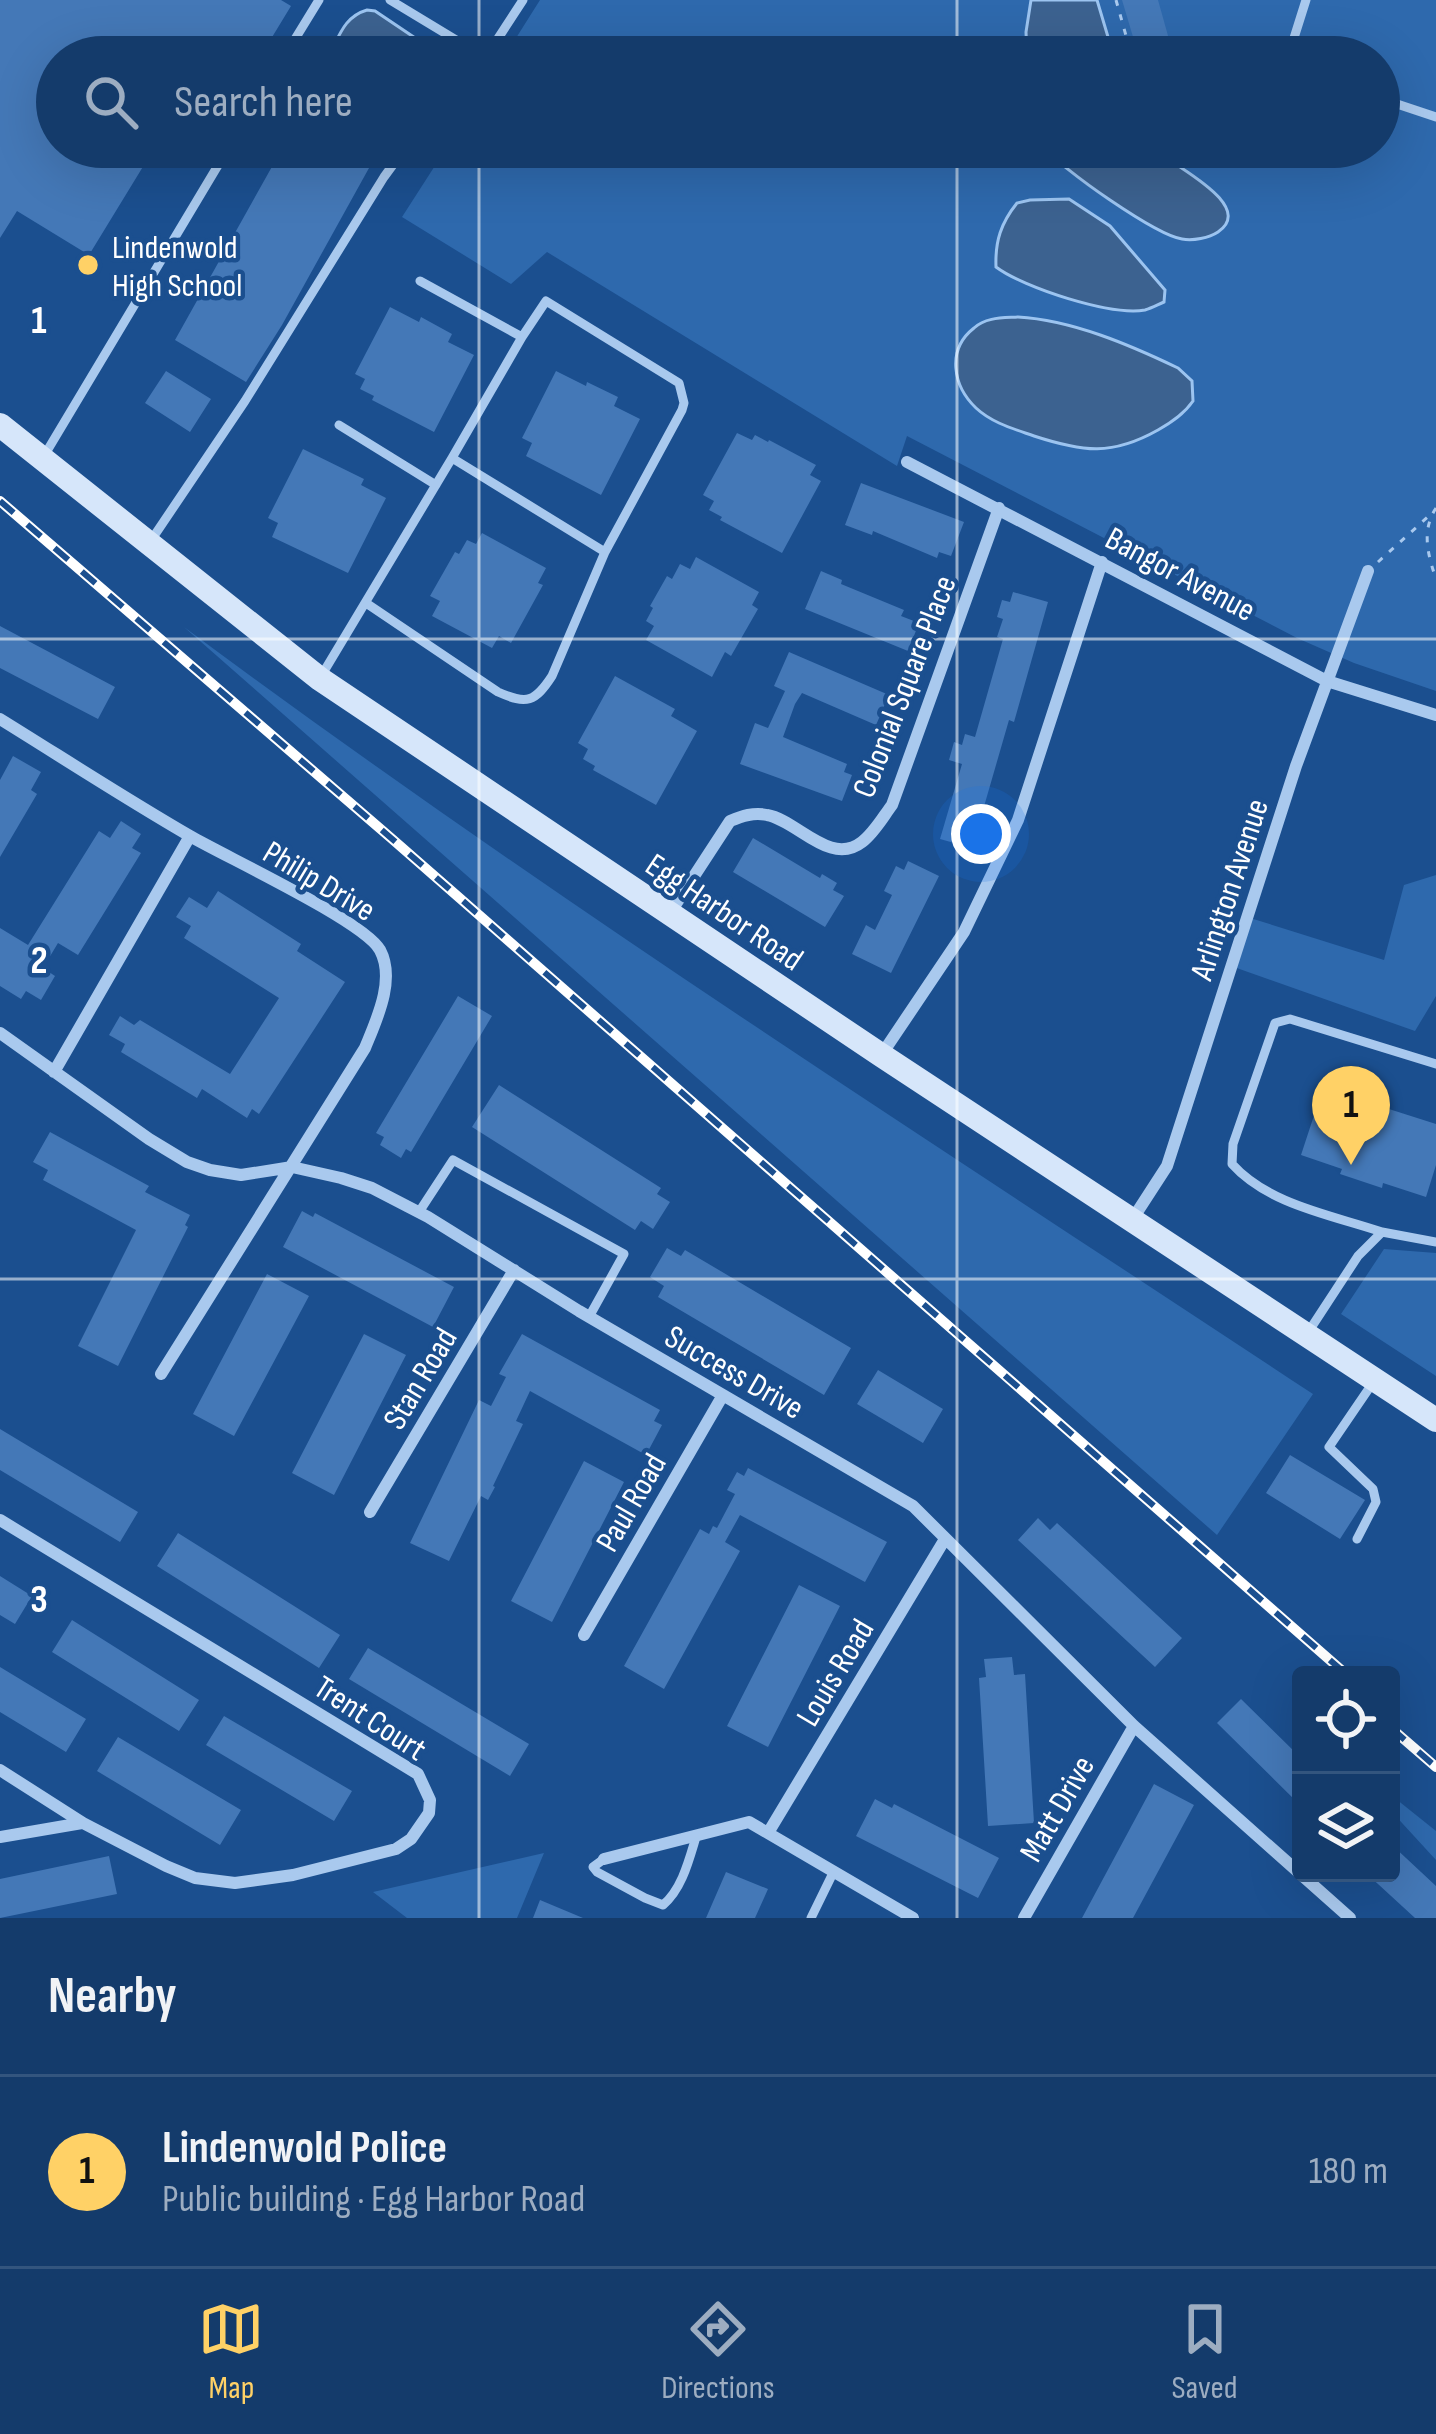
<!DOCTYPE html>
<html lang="en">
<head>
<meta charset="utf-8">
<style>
	:root { --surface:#143b6b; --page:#214673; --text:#f1f3f6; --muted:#9dadc1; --line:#33557e; --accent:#ffd166 }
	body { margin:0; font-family:"Sofia Sans Condensed",sans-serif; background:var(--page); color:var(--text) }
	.controls { position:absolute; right:36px; bottom:36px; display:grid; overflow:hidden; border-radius:12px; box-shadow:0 12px 48px #0002 }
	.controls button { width:108px; height:108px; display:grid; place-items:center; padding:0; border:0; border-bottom:3px solid var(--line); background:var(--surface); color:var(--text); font:60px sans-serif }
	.you { position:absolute; left:981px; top:834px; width:42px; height:42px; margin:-30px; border:9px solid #fff; border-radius:50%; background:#1a73e8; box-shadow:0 0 0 18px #1a73e833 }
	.badge { display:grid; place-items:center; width:78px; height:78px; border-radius:50%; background:var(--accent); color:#111; font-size:39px; font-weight:700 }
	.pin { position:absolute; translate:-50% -99px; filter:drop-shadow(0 3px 6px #0008) }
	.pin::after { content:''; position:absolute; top:63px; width:42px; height:36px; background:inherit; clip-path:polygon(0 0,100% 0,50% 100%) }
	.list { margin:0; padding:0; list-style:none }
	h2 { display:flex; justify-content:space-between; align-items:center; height:156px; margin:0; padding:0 48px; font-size:51px }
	h2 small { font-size:39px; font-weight:400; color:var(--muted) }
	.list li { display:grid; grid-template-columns:78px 1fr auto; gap:36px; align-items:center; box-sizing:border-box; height:192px; padding:0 48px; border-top:3px solid var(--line) }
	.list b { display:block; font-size:45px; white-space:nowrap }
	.list p { margin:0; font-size:39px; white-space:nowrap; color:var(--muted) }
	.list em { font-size:39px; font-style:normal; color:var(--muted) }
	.icon { flex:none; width:66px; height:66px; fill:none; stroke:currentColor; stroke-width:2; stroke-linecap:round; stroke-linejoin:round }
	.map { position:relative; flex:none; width:1436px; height:1918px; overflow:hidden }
	.search { position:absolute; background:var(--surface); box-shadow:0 12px 48px #0002; left:36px; right:36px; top:36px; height:132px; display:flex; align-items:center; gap:30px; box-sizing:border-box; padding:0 42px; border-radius:66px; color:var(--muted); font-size:45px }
	.sheet { height:348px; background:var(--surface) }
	nav { display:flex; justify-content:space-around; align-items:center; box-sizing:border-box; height:168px; border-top:3px solid var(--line); background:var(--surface); font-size:33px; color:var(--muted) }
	nav a { display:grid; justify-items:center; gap:6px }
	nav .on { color:var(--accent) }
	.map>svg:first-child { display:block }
	.green { fill:#2e69ad; fill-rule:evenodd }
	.water { fill:#3c6290; stroke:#9cc4f0; stroke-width:3 }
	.building { fill:#4478b7 }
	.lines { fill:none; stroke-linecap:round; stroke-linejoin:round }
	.path { stroke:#a9c9ee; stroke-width:3; stroke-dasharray:6 9; stroke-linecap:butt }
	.lane { stroke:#a9c9ee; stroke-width:9 }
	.street { stroke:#a9c9ee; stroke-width:12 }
	.secondary { stroke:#d6e6fa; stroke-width:24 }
	.rail-casing { stroke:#fff; stroke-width:10 }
	.rail { stroke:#1b4f8f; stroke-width:6; stroke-dasharray:18; stroke-linecap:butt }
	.grid { fill:none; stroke:#fff; stroke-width:3; stroke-opacity:0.55 }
	.poi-dot { fill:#ffd166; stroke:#1b4f8f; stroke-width:4.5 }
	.labels { text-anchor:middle; stroke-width:9; stroke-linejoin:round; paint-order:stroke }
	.poi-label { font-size:33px; fill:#fff; stroke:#1b4f8f; text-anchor:start }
	.street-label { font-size:33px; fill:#fff; stroke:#1b4f8f }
	.grid-label { font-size:39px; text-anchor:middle; font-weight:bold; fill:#fff; stroke:#1b4f8f; stroke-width:9; stroke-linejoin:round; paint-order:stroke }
</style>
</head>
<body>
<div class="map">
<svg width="1436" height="1918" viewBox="0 0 1436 1918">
	<rect width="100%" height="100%" fill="#1b4f8f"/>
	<path class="green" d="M540 0H1031L1026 32 1027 57H504Z
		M1097 0H1436V691L1354 663 1297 638 907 436 897 466 547 252 511 284 402 217 447 147H1044C1067 178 1145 224 1181 239L1200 179 1155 147H1379V57H1114ZM1070 199 1110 226 1165 290 1094 305 1066 296 996 247 1002 225 1017 203 1030 200ZM1018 317C1027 318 1038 318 1047 320 1077 326 1174 360 1192 381L1095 450 1054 443 1015 430 956 378C953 334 978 319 1018 317Z
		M184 627C549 898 933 1143 1313 1394L1217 1535Z
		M1436 875V996L1415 1031 1231 966 1247 917 1384 960 1404 885Z
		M1384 1249 1436 1253V1376L1341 1314Z
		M1391 1795 1436 1831V1860L1391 1811Z
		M544 1853 517 1918H407L373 1892Z"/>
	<path class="water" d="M1031 0H1097L1114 57H1027L1026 32Z
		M367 10 375 11 427 46 437 57H328C339 38 343 17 367 10Z
		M1044 147C1063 147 1145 143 1156 147 1161 150 1165 156 1170 160 1184 171 1254 208 1218 232 1209 238 1193 241 1182 239 1156 235 1061 169 1044 147Z
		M1069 199 1110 226 1165 290 1164 302C1157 305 1152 308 1145 310 1111 316 1024 288 996 267 995 241 1001 223 1017 203L1030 200Z
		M1018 317C1072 320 1130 345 1178 368L1192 381 1193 401C1184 414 1172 422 1158 430 1112 456 1083 452 1034 436 1014 429 992 423 976 408 953 386 946 350 974 328 986 317 1003 318 1018 317Z"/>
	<path class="building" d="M0 0H281L291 6 260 57H57V147H155L89 255 17 211 0 238Z
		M1122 0H1158L1172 50 1139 57Z
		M283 147H352L374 159 282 325 246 382 175 340Z
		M390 307 419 322 421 317 452 334 448 342 474 355 434 432 372 400 374 396 360 389 365 379 355 374Z
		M166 371 211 399 190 432 145 403Z
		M556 371 586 386 587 382 618 397 614 406 640 419 601 495 526 456 532 443 522 438Z
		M737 433 752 440 755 435 768 442 769 440 816 465 810 475 821 481 782 553 720 520 722 517 709 510 714 501 703 495Z
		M303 449 364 479 361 485 386 498 348 573 272 537 278 523 268 518Z
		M861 483 964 522 951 556 939 552 937 558 873 531 872 535 845 525Z
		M482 533 546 568 538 583 543 585 511 643 499 636 492 648 432 616 440 601 430 596 455 552 459 554 467 540 476 544Z
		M696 557 759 592 752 605 758 609 731 656 725 652 712 677 646 640 654 626 646 621 653 608 650 606 667 576 672 579 680 564 690 569Z
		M821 571 842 580 841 584 904 610 901 616 919 623 908 651 805 609Z
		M1013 592 1048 602 1014 722 1009 720 972 848 940 839 962 764 949 760 954 742 962 745 965 734 975 737 1003 639 997 637 1003 619 997 617 1002 600 1010 602Z
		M0 626 115 687 98 719 0 668Z
		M789 652 889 695 876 725 802 693 795 704 783 737 847 764 844 772 852 775 842 801 740 764 755 723 768 728 785 691 774 686Z
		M615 676 675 709 671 716 697 731 656 805 593 770 595 766 583 759 588 749 578 743Z
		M13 756 41 772 31 790 37 794 0 857V780Z
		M121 821 141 834 132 848 141 853 78 955 58 943 43 968 55 976 41 1000 26 991 21 999 0 986V928L28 945 99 831 110 838Z
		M753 838 820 878 822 874 837 883 833 890 844 896 825 927 733 872Z
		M908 861 939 876 891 973 852 954 866 925 875 930 892 895 884 891 896 866 904 870Z
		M218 891 301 944 297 951 345 982 259 1114 252 1109 247 1118 202 1089 197 1098 121 1052 125 1044 109 1035 120 1016 134 1025 140 1020 230 1074 279 998 184 938 191 926 176 917 189 897 207 908Z
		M458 996 492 1016 411 1152 406 1149 401 1158 380 1145 384 1137 376 1133Z
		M499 1085 661 1188 657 1194 670 1202 653 1229 641 1221 635 1230 472 1127Z
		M1323 1088 1436 1124V1165L1426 1197 1383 1183 1382 1188 1340 1174 1342 1169 1301 1155Z
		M50 1132 149 1186 145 1192 190 1215 185 1225 188 1227 118 1366 78 1346 136 1230 43 1180 48 1170 33 1162Z
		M302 1211 313 1217 315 1213 454 1287 433 1327 283 1247Z
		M667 1248 681 1256 685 1250 851 1348 824 1395 658 1297 664 1286 650 1277Z
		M267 1274 309 1296 234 1436 193 1414Z
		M364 1334 406 1355 334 1495 292 1473Z
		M522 1334 660 1410 654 1421 662 1425 646 1455 530 1391 516 1421 523 1424 493 1486 495 1487 488 1500 481 1496 449 1561 410 1543 479 1400 491 1406 506 1377 499 1374Z
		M878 1370 943 1409 923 1443 857 1404Z
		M0 1429 138 1512 120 1542 0 1470Z
		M1290 1455 1365 1500 1340 1539 1266 1493Z
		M584 1461 624 1482 552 1622 511 1601Z
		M748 1468 887 1542 865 1582 740 1515 725 1542 740 1551 664 1689 624 1666 700 1529 709 1534 713 1526 717 1528 735 1494 727 1490 737 1472 744 1476Z
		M1038 1518 1050 1530 1057 1523 1182 1638 1155 1667 1018 1540Z
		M178 1533 340 1635 319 1668 157 1566Z
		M0 1576 32 1596 15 1624 0 1615Z
		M799 1585 840 1606 768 1747 727 1726Z
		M72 1620 199 1700 179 1731 52 1652Z
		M368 1648 529 1744 510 1776 349 1679Z
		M1012 1657 1014 1675 1025 1674 1034 1823 988 1826 979 1678 986 1677 984 1659Z
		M0 1667 86 1719 66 1752 0 1712Z
		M1241 1699 1301 1758V1806L1217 1723Z
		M224 1716 352 1791 334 1821 206 1745Z
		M118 1737 241 1810 220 1845 97 1771Z
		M1154 1784 1194 1805 1133 1918H1082Z
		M875 1799 892 1808 894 1804 999 1858 978 1898 856 1836Z
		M1391 1844 1436 1886V1918H1415L1366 1873H1391Z
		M109 1856 117 1894 0 1918V1879Z
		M726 1872 768 1889 755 1918H706Z
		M540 1900 583 1918H533Z"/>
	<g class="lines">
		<path class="path" d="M1116 0 1132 57
			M1436 508C1421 531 1428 555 1436 579
			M1378 562 1431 514"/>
		<path class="lane" d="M390 0 481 55
			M284 57 319 0
			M478 57 495 43 523 0
			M1288 57 1306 0
			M1379 98 1436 117
			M420 281 522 337
			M339 425 436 485
			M44 456 229 147
			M452 458 605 552
			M152 539 245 401 384 177 406 147
			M320 678 452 458 522 337 546 301 679 383 684 403 682 410 605 552 552 676C535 702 527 705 498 692L366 603
			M419 1212 453 1160 624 1254 589 1317
			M1382 1232C1332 1215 1269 1205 1232 1164L1233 1144 1275 1023 1290 1019 1436 1064
			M1307 1334 1358 1256 1382 1232 1436 1242
			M1357 1539 1376 1502 1373 1489 1329 1447 1372 1384
			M604 1859 593 1867 597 1872 645 1898 663 1905C682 1889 689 1860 696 1837
			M811 1918 833 1873"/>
		<path class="street" d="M907 462 1327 681 1436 715
			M0 719C63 758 126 799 190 836 226 857 364 921 380 950 396 980 376 1021 365 1048L161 1374
			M670 913 730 821C742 816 754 812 767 815 797 820 830 867 862 842 874 833 883 817 892 805L999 508
			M0 1033 149 1139 187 1162 210 1170 241 1175 292 1167 341 1178 372 1188 428 1217 579 1311 913 1506 1134 1726 1350 1918
			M882 1054 964 932 1018 820 1102 562
			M54 1072 190 836
			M1132 1220 1167 1166 1296 766 1368 571
			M370 1512 514 1270
			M0 1520 418 1774 430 1800 429 1813 411 1839 396 1849 293 1875 235 1883 195 1878 166 1866 83 1823 0 1770
			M584 1635 723 1395
			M768 1833 945 1539
			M0 1837 82 1823
			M604 1859 749 1822 913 1918
			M1024 1918 1134 1726"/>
		<path class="secondary" d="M0 425 320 679 881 1055 1436 1420"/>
		<g class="rail-casing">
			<path id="rail" d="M0 501 391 838 1347 1675
				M1391 1728 1436 1767"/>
		</g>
		<use href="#rail" class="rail"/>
	</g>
	<path class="grid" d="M479 0V57M957 0V57M479 147V1918M957 147V1918M0 639H1436M0 1279H1436"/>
	<circle class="poi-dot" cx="88" cy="265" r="12"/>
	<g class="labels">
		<g class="poi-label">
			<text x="112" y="258">Lindenwold<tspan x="112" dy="38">High School</tspan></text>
		</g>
		<g class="street-label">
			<text transform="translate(1181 573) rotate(28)" y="12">Bangor Avenue</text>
			<text transform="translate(903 686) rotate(-69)" y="12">Colonial Square Place</text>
			<text transform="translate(320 880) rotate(31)" y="12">Philip Drive</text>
			<text transform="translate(1228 889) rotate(-72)" y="12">Arlington Avenue</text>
			<text transform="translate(725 911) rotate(34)" y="12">Egg Harbor Road</text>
			<text transform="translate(735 1371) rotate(30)" y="12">Success Drive</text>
			<text transform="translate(419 1378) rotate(-59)" y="12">Stan Road</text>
			<text transform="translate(630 1502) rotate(-60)" y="12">Paul Road</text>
			<text transform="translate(834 1672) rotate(-59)" y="12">Louis Road</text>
			<text transform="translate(371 1717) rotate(33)" y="12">Trent Court</text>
			<text transform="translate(1056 1808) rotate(-60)" y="12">Matt Drive</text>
		</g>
	</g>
	<g class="grid-label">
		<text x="39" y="333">1</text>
		<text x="39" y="973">2</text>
		<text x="39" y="1612">3</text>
	</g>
</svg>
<div class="controls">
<button><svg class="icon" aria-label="locate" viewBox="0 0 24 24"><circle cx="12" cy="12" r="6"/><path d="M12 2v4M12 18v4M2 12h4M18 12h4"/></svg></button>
<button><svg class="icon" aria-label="layers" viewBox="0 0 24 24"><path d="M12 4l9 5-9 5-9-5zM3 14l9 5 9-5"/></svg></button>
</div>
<div class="you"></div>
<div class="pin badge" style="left:1351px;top:1165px">1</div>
<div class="search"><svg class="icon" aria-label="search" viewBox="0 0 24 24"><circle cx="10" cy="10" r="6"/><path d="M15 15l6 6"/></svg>Search here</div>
</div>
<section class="sheet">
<h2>Nearby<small></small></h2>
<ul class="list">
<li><span class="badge">1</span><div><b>Lindenwold Police</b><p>Public building · Egg Harbor Road</p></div><em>180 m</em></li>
</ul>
</section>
<nav>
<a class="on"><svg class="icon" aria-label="map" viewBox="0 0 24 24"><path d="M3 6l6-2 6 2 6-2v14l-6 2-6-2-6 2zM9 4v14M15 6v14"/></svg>Map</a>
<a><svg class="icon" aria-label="directions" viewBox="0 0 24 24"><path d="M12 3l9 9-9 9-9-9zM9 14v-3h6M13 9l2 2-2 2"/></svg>Directions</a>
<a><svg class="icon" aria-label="saved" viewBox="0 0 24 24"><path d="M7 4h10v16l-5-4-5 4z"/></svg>Saved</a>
</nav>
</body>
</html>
